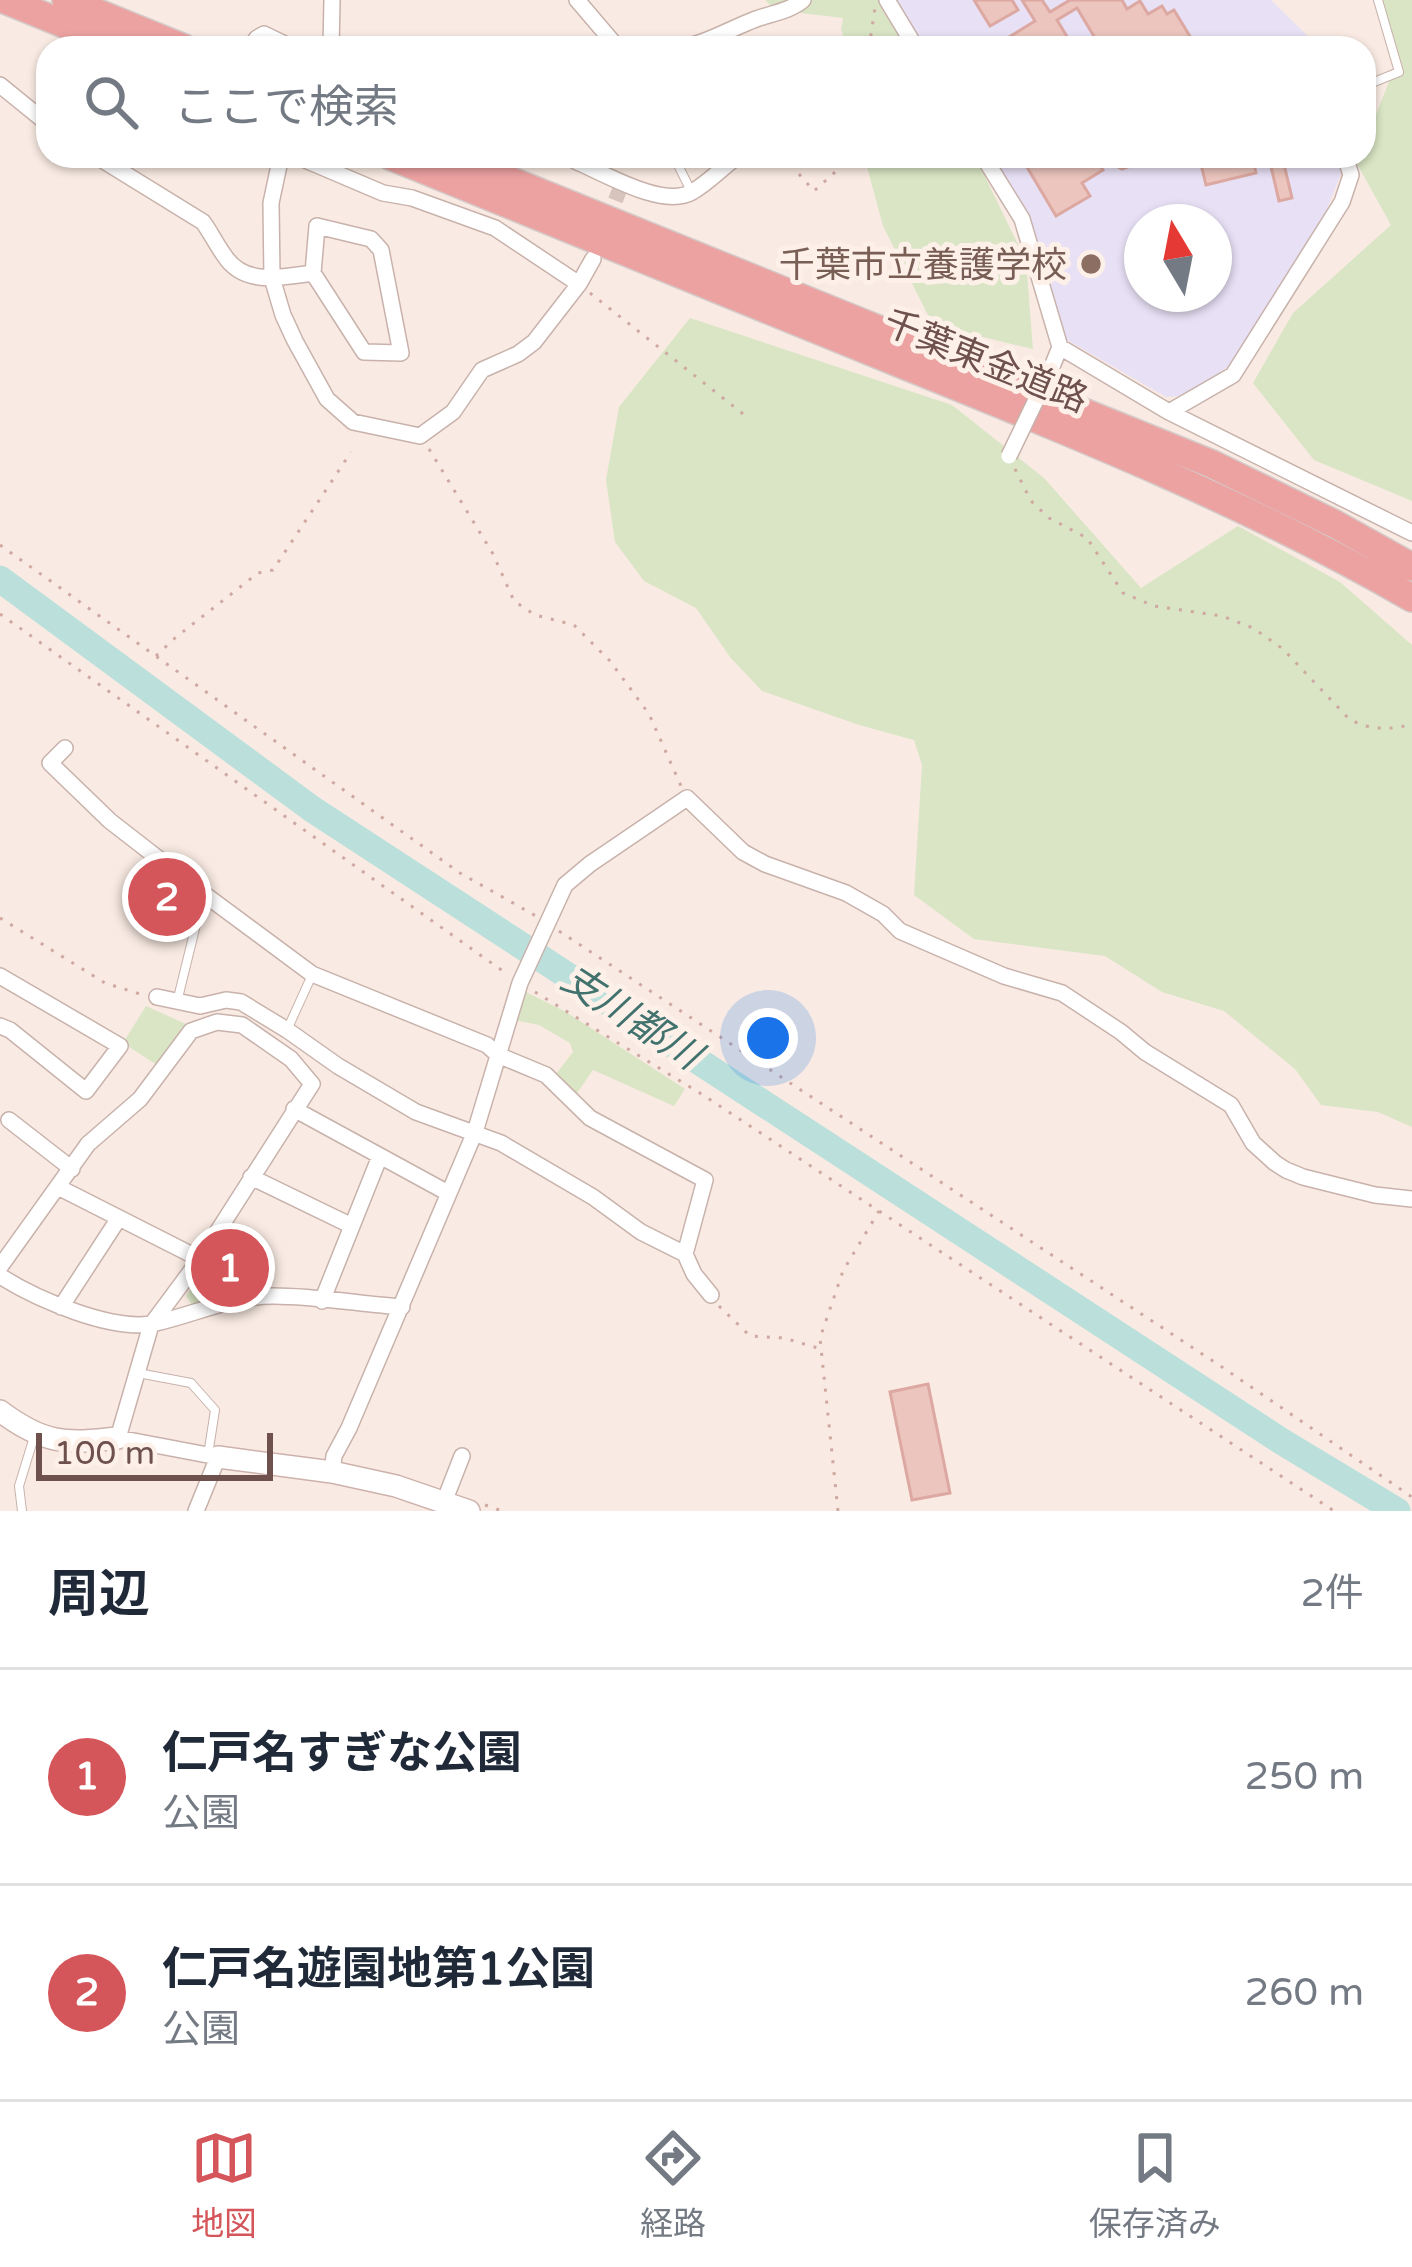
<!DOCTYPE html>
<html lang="ja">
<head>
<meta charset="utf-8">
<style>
	:root { --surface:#fff; --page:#f6f6f7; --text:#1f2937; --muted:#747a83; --line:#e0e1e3; --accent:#d5565a }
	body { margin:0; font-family:"Varela Round","Noto Sans JP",sans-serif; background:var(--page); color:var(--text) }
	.compass { position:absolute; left:1124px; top:204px; width:108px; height:108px; border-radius:50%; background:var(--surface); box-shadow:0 3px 9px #0004; rotate:350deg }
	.scale { position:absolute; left:36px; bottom:30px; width:237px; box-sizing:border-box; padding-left:12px; border:6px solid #6e504c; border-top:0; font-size:33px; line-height:42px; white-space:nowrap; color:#6e504c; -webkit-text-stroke:9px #fdf0e9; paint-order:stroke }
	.you { position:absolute; left:768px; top:1038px; width:42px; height:42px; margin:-30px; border:9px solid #fff; border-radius:50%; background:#1a73e8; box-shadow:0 0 0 18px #1a73e833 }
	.badge { display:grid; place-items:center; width:78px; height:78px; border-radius:50%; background:var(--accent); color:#fff; font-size:39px; font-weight:700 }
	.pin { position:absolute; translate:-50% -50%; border:6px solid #fff; box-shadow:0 3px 12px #0006 }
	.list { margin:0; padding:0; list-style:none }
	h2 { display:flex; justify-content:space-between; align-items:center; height:156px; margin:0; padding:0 48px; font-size:51px }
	h2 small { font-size:39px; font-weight:400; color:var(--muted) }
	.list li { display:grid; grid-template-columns:78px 1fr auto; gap:36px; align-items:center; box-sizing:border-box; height:216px; padding:0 48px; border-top:3px solid var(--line) }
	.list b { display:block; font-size:45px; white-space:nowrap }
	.list p { margin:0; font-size:39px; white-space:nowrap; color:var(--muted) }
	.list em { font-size:39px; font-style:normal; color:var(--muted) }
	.icon { flex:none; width:66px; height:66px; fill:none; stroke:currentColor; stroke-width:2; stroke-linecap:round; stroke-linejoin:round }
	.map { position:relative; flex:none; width:1412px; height:1511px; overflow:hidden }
	.search { position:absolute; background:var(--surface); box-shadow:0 3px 9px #0004; left:36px; right:36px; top:36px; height:132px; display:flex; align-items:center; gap:30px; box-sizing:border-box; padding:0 42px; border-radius:36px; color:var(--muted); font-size:45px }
	.sheet { height:588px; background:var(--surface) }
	nav { display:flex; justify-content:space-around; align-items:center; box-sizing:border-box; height:168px; border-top:3px solid var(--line); background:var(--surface); font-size:33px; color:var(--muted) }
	nav a { display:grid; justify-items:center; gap:6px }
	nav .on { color:var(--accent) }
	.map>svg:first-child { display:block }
	.education { fill:#e8e0f5; fill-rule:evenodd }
	.green { fill:#d9e5c4 }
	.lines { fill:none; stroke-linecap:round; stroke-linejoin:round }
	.river { stroke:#bbe0dc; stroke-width:27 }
	.building { fill:#ebc5be; stroke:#dca8a1; stroke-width:3 }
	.street-tunnel { stroke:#d6c4bd; stroke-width:15; stroke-dasharray:15 8; stroke-linecap:butt }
	.lane-casing { stroke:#c8b2ab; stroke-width:10 }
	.street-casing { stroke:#c8b2ab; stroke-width:18 }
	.secondary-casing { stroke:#cdb2ac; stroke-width:24 }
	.highway-casing { stroke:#d4cac9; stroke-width:30 }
	.path { stroke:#cfa8a2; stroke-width:3; stroke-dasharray:3 9; stroke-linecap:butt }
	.lane { stroke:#fff; stroke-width:8 }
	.street { stroke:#fff; stroke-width:15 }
	.secondary { stroke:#fff; stroke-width:21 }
	.highway { stroke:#eca2a1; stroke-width:27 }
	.street-bridge-casing { stroke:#c8b2ab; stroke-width:18; stroke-linecap:butt }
	.street-bridge { stroke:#fff; stroke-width:15 }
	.education-dot { fill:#8d6e63; stroke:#fdf0e9; stroke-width:4.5 }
	.labels { text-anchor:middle; stroke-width:10; stroke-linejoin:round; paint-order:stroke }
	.education-label { font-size:36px; fill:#785e54; stroke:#fdf0e9; text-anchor:end }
	.street-label { font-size:36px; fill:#6e504c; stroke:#fdf0e9 }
	.water-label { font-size:39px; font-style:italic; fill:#42726e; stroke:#fdf0e9 }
</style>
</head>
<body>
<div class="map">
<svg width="1412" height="1511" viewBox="0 0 1412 1511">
	<rect width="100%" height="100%" fill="#f9ebe3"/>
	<path class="education" d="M892 0H1271L1320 48H922Z
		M988 156H1339L1343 169 1317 234 1229 366 1185 396 1166 397 1067 340 1024 216ZM1142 222H1214V294H1142Z"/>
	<path class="green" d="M765 0H887L883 11 907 48H849L841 30 843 18 776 10Z
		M1382 0H1412V501L1314 460 1253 383 1293 313 1391 225 1357 164 1360 156H1364V145L1398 59Z
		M872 156H975L1026 261 1033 349 933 325 883 226 866 163Z
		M690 318 952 405 1044 478 1141 588 1238 526 1340 582 1412 645V1127L1378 1112 1321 1105 1295 1069 1224 1011 1162 992 1105 956 974 939 914 895 922 765 914 740 859 725 762 691 730 657 696 608 644 581 615 542 606 480 619 407Z
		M163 870C192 893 200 890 189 929L154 915 137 901Z
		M524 991 566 1012 685 1089 674 1106 593 1070 575 1096 556 1074 573 1052 570 1043 539 1025 514 1020Z
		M146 1006 188 1025 157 1065 123 1043Z
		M234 1227 266 1245 246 1292 194 1307 186 1296Z"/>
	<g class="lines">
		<path class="river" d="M0 579 312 809 1281 1441 1397 1511"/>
	</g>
	<path class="building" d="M974 0H1012L1018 10 990 26Z
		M1022 0H1042L1050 12 1070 0H1122L1127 9 1140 1 1148 14 1162 6 1167 14 1174 10 1197 48H1101L1077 8 1057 20 1074 48H1029L1023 39 1009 48H981L990 42 993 47 1035 21Z
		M1015 156H1136L1130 160 1133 165 1122 169 1100 157 1096 159 1103 170 1082 183 1090 196 1056 216 1021 157 1017 159Z
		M1199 156H1252L1256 173 1206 185Z
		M1282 156 1292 198 1279 201 1269 158Z
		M928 1384 950 1493 912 1500 890 1392Z"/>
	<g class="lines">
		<path class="street-tunnel" d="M607 222 623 181"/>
		<g class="lane-casing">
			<path id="lane" d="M1364 86 1399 72 1378 0
				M677 156V163L691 191
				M177 1002 203 896
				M287 1030 312 975
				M138 1373 191 1383 215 1410 208 1455
				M22 1511 19 1486 34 1437"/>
		</g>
		<g class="street-casing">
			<path id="street" d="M577 0 618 48
				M887 0 916 48
				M250 48 257 38 264 34 293 48
				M331 48 332 0
				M680 48C707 43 730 29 756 19 773 13 790 11 803 0
				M0 85 48 124
				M96 156 203 222C211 233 216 244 224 255 244 287 282 277 313 273
				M281 156 271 203 272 278 283 315 295 341 327 399 353 422 420 436 453 412 482 370 518 354 534 342 579 284 593 259
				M296 156 383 193 412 198 495 228 579 284
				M983 156 1022 219 1060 347 1051 369
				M575 161C604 173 663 209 692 192 708 183 723 167 738 156
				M317 226 371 239 381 250 401 353 364 352 313 273Z
				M1060 347 1169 412 1412 533
				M1169 412 1233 375 1342 202 1351 175 1345 156
				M65 748 50 763 110 821 204 894 312 974 487 1045 498 1055 546 1075 590 1118 705 1180 685 1254
				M0 976 120 1046 86 1091 10 1030 0 1026
				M157 997 200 1006 226 1000 241 1002 287 1030 338 1066 416 1112 501 1143 593 1197 641 1232 685 1254 694 1274 711 1295
				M294 1109 448 1193
				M9 1120 72 1169
				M251 1177 352 1226
				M58 1187 200 1259
				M0 1267 88 1144 140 1099 191 1031 217 1022 242 1025 291 1059 312 1084 200 1259 151 1325 118 1438 218 1457 196 1511
				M0 1276C36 1299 114 1333 156 1323 195 1314 233 1296 273 1296 316 1296 360 1304 402 1307
				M322 1301 380 1156
				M61 1307 119 1218
				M332 1472 334 1456 349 1428 475 1132 520 983 565 885 590 864 687 798 743 852 765 864 846 893 883 914 900 931 1004 976 1062 993 1121 1032 1145 1052 1231 1105 1253 1143 1275 1163 1286 1170 1303 1177 1375 1195 1412 1199
				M444 1502 462 1456"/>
		</g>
		<g class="secondary-casing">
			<path id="secondary" d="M0 1411C44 1444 65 1444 118 1438
				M218 1457 332 1472 396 1486 469 1511"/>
		</g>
		<g class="highway-casing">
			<path id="highway" d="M5 0 123 48
				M66 0 184 48
				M390 156C562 226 734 296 906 366 1078 435 1251 505 1412 598
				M450 156 1212 464 1335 524 1412 567"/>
		</g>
		<path class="path" d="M869 48 875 8
			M783 156 814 191 853 156
			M590 293 747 417
			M429 449 493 554 514 601 535 615 574 625 610 661 649 714 681 786
			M1015 469 1031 501 1049 518 1087 538 1123 593 1154 606 1222 616 1253 628 1283 649 1350 720 1366 726 1385 729 1412 725
			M0 545 460 873 536 916
			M0 614 507 974
			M156 656 175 638 258 573 273 570 351 452
			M0 918 105 983 140 994
			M559 931 1222 1367 1412 1497
			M535 992 703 1095 1334 1511
			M719 1306 750 1336 784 1338 821 1349
			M485 1505 502 1511
			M838 1511 820 1338 843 1271 879 1211"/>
		<use href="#lane" class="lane"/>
		<use href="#street" class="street"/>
		<use href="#secondary" class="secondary"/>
		<use href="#highway" class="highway"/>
		<g class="street-bridge-casing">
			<path id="street-bridge" d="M1009 456 1051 369"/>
		</g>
		<use href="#street-bridge" class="street-bridge"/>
	</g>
	<circle class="education-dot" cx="1091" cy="264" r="12"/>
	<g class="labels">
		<g class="education-label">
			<text x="1067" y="277">千葉市立養護学校</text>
		</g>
		<g class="street-label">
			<text transform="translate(986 360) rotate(22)" y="13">千葉東金道路</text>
		</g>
		<g class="water-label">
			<text transform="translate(632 1016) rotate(33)" y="14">支川都川</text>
		</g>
	</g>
</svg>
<svg class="compass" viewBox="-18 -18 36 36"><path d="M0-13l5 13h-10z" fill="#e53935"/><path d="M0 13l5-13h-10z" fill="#747a83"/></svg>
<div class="scale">100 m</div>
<div class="you"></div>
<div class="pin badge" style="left:230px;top:1268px">1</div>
<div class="pin badge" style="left:167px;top:897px">2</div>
<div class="search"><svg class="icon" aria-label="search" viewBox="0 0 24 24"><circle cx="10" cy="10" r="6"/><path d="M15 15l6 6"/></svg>ここで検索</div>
</div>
<section class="sheet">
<h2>周辺<small>2件</small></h2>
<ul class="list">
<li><span class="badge">1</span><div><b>仁戸名すぎな公園</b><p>公園</p></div><em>250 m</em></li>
<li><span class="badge">2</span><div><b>仁戸名遊園地第1公園</b><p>公園</p></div><em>260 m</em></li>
</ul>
</section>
<nav>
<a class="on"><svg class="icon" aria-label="map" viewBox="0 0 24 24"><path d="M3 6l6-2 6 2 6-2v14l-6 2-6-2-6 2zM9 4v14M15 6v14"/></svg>地図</a>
<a><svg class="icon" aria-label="directions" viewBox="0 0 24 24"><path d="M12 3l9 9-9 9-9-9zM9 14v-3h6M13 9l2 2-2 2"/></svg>経路</a>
<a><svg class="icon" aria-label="saved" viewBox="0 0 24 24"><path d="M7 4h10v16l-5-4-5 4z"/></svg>保存済み</a>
</nav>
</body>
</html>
